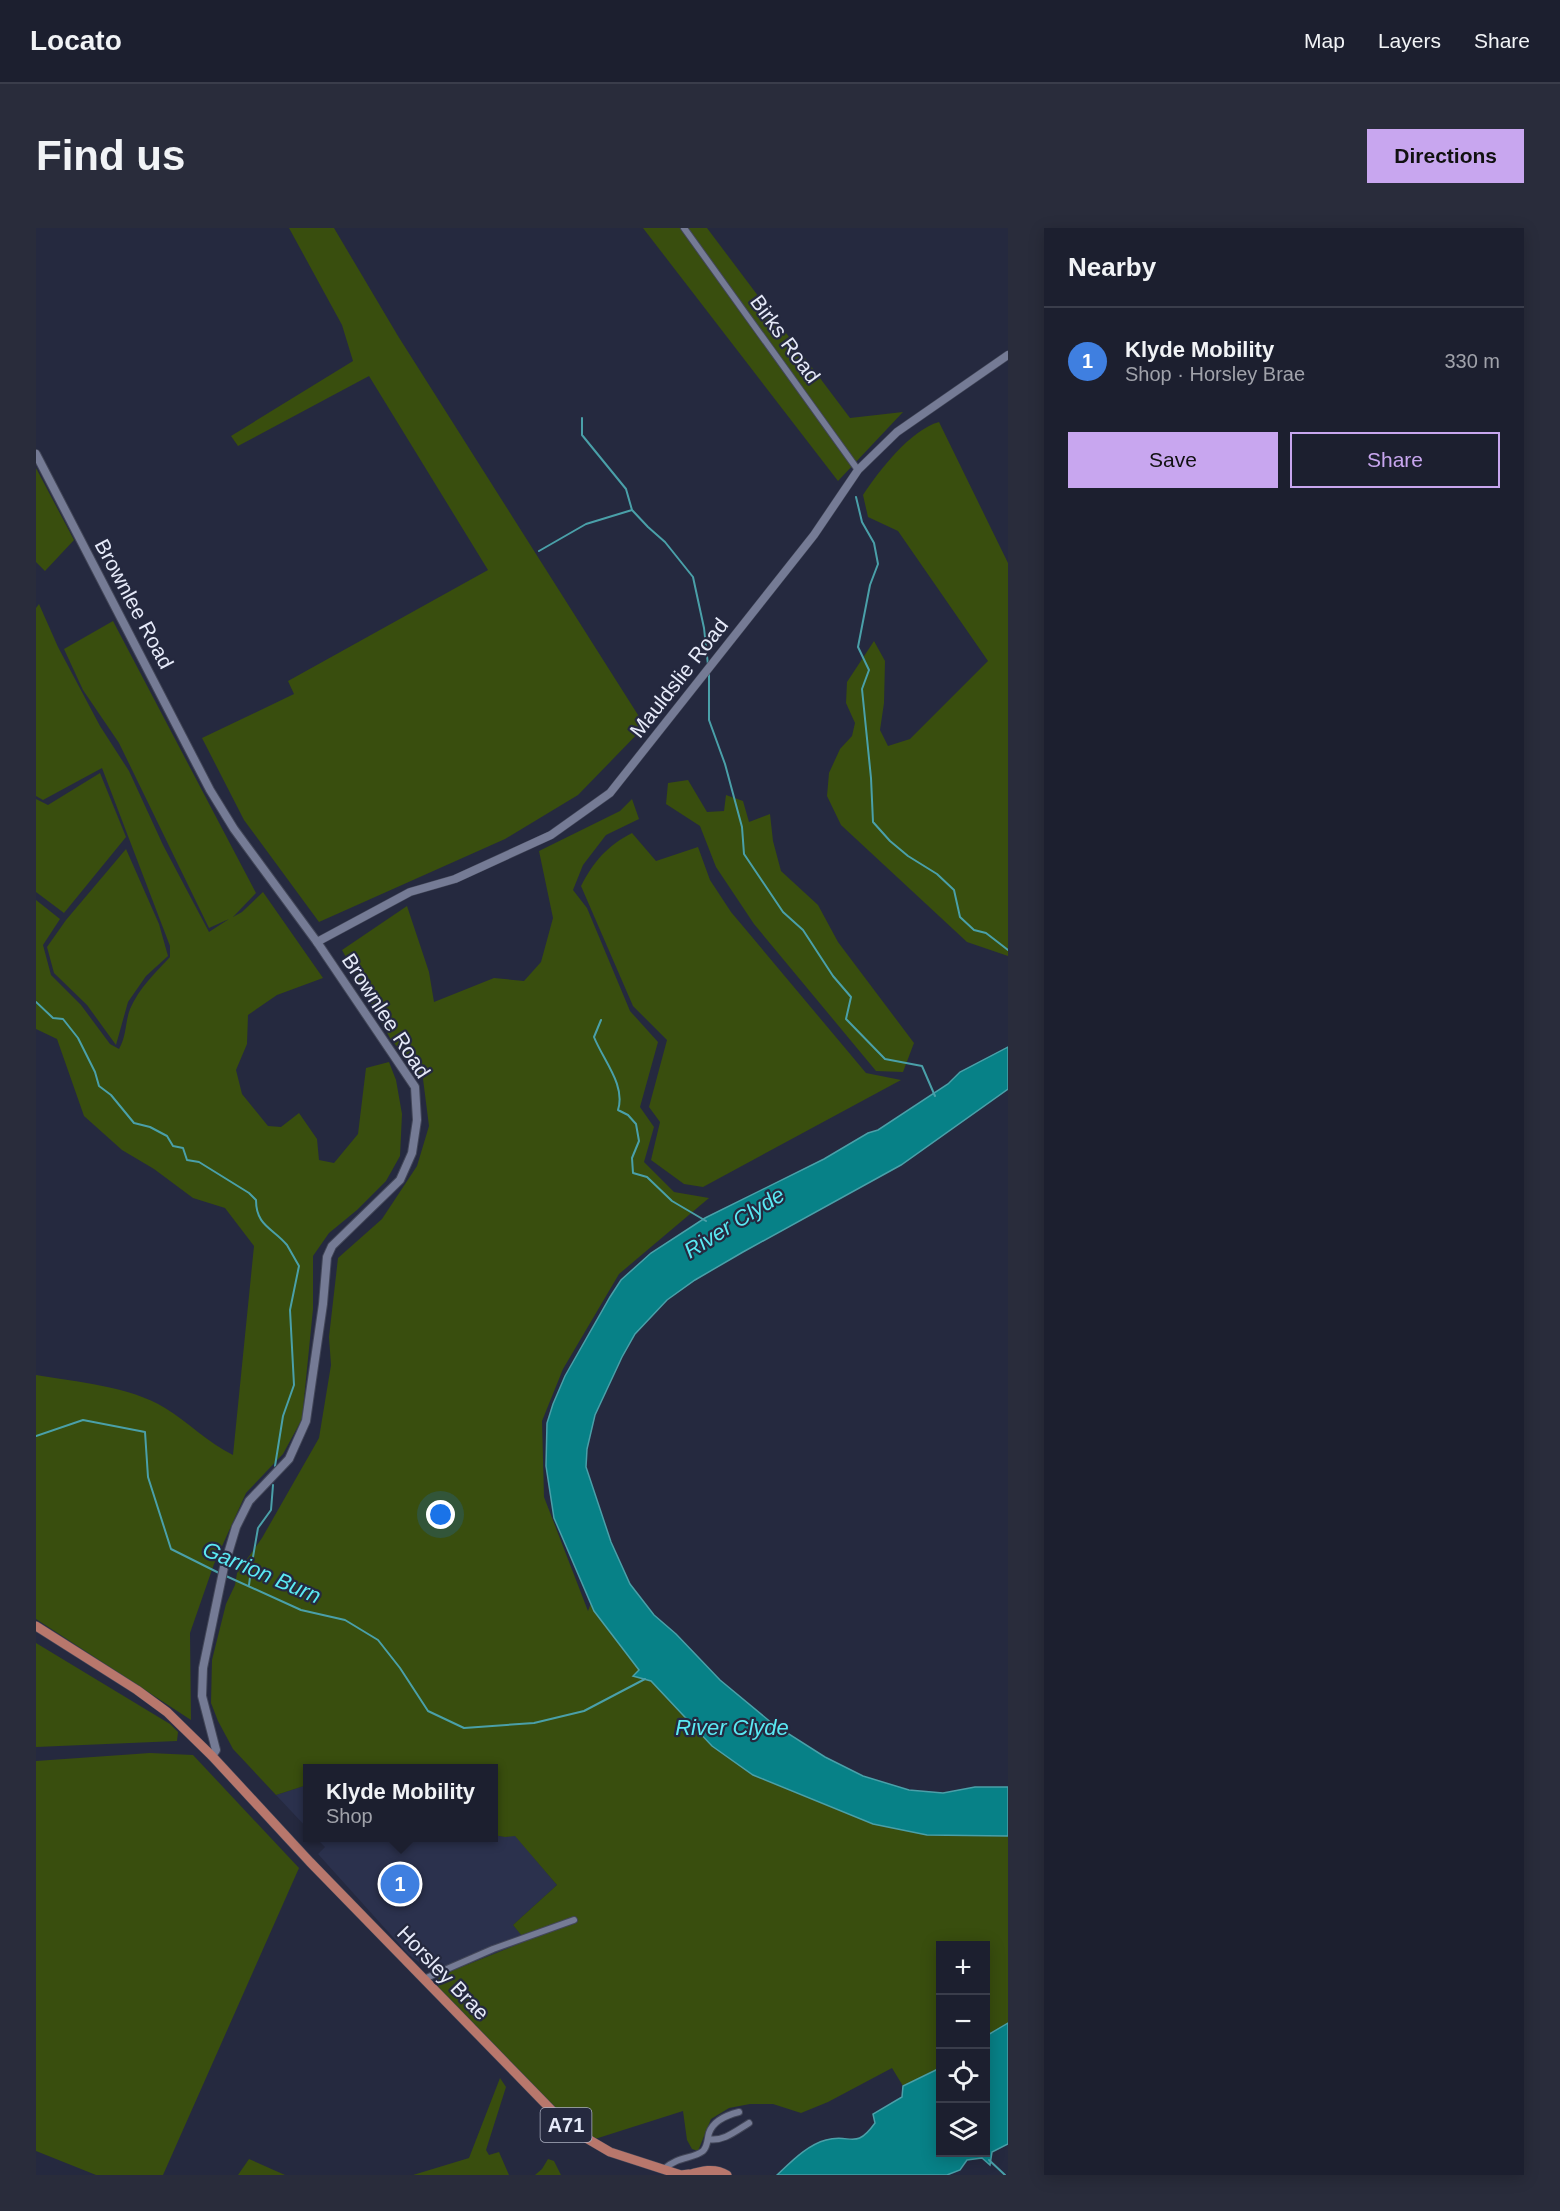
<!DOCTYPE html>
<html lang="en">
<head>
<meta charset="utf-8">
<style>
	:root { --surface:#1c1f2f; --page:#292c3b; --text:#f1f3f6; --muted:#a0a2aa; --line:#3a3d4b; --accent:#c8a6ef }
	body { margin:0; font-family:Arial,sans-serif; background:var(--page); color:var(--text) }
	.controls { position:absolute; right:18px; bottom:18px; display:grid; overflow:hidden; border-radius:0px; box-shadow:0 3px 15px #0003 }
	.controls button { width:54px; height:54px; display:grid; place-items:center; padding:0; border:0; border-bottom:2px solid var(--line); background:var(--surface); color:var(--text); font:30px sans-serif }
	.you { position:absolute; left:405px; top:1287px; width:21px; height:21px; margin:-15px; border:4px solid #fff; border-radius:50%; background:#1a73e8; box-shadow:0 0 0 9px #1a73e833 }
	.badge { display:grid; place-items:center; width:39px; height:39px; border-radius:50%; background:var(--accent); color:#fff; font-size:20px; font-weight:700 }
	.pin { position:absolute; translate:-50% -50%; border:3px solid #fff; box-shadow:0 2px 6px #0006 }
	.popup { position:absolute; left:267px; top:1536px; width:195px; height:78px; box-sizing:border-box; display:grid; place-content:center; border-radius:0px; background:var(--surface); filter:drop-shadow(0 2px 4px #0005); font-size:20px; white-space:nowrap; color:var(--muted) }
	.popup b { font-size:22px; color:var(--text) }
	.popup::after { content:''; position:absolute; left:50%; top:100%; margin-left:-12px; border:12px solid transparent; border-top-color:var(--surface) }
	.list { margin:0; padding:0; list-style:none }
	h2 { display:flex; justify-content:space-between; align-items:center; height:78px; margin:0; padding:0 24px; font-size:26px }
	h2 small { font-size:20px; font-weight:400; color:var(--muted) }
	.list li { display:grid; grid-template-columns:39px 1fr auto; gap:18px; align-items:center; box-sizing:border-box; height:108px; padding:0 24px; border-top:2px solid var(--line) }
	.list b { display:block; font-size:22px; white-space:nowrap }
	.list p { margin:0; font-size:20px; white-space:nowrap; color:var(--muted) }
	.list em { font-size:20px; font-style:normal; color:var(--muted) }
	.actions { display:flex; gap:12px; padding:18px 24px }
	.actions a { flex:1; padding:14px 0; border:2px solid var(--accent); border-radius:0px; text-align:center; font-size:21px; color:var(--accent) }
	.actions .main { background:var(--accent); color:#111 }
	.icon { flex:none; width:33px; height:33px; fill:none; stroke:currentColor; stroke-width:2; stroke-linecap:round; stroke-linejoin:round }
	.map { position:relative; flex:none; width:972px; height:1947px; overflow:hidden; border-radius:0px }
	header { display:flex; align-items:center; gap:36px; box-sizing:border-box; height:84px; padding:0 30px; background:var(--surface); border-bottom:2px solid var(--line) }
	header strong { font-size:28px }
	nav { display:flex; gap:33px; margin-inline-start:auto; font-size:21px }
	.intro { display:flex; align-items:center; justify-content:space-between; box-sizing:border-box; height:144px; padding:0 36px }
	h1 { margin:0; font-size:42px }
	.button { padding:15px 27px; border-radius:0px; background:var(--accent); color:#111; font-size:21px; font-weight:700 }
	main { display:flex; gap:36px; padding:0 36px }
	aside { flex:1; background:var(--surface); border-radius:0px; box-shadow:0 3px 15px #0003 }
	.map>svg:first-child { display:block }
	.built { fill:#2b314d }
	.green { fill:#394e0e }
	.water { fill:#078187; stroke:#4aa0a9; stroke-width:1.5 }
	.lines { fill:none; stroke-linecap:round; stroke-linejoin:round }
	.stream { stroke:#4aa0a9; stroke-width:2 }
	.minor-casing { stroke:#424658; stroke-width:8 }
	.tertiary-casing { stroke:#424658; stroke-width:9 }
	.secondary-casing { stroke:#424658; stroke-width:10 }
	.primary-casing { stroke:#424658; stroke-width:10 }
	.minor { stroke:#757b95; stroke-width:6 }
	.tertiary { stroke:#757b95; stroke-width:8 }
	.secondary { stroke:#757b95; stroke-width:8 }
	.primary { stroke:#b8776c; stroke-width:9 }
	.labels { text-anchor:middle; stroke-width:4.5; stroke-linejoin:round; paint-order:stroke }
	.shield { fill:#25293f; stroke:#acb0c1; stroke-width:1.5 }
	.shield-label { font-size:20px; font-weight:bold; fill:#e6eaf9 }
	.street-label { font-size:21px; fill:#e6eaf9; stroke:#25293f }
	.water-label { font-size:22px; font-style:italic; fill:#5ae9f3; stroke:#25293f }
</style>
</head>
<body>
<header>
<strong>Locato</strong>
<nav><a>Map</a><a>Layers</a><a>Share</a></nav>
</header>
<div class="intro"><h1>Find us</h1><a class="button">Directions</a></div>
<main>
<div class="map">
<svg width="972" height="1947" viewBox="0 0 972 1947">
	<rect width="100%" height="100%" fill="#25293f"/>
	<path class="built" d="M271 1557V1600L240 1567Z
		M457 1607 469 1609 479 1607 521 1657 477 1697 491 1713 403 1748 399 1739H390L373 1727 282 1626 289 1619 280 1610H457Z"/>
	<path class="green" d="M253 0H298L362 108 609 498 542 567 469 611 283 694 208 592 166 510 258 466 252 453 452 342 333 148 202 218 195 208 317 133 306 97Z
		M607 0H671L814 190 867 184 802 253Z
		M903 194 972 335V728L931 714 805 597 791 568 793 545 804 521 816 508 819 495 810 475 811 454 838 413 849 433 848 475 844 502 852 518 874 511 952 433 862 303 832 289 827 267C843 243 874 202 903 194Z
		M0 240 38 312 9 343 0 334Z
		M3 376 22 419 64 498 93 543 127 617 173 704 193 691 173 700 83 515 47 462 28 421 77 393 220 665 197 689 206 684 227 664 287 750 241 767 212 787 211 816 200 842 206 866 232 898 245 899 263 885 281 911 283 932 298 935 322 906 330 840 353 834 360 852 366 886 364 928 350 953 321 982 293 1005 277 1028V1081L266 1191 247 1226 210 1265 178 1336 154 1405 155 1492 0 1391V1147C40 1154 94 1158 129 1180 152 1194 172 1215 197 1227L218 1018 189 980 157 970 118 941 86 922 48 888 21 811 0 801V672L24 691 7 717 15 747 45 777 74 816 83 821C91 807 89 794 94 781 103 760 119 745 134 729V718L66 540 7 572 0 568V380Z
		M64 545 90 609 28 685 0 664V571L12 577Z
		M652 552 671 584 688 583 690 567 707 573 713 594 734 586 737 613 745 643 782 677 802 714 878 815 867 844 840 843 718 696 680 639 664 598 630 576 632 555Z
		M596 571 603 591 570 607 547 637 537 662 551 680 594 783 622 814 604 879 618 899 608 934 638 964 673 970 583 1046 527 1141 506 1193 508 1269 552 1383 555 1375 558 1383 603 1442 598 1448 615 1453 676 1518 717 1547 837 1596 932 1607 972 1608V1795L950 1808V1718H904V1840L867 1858 856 1840 792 1874 765 1885 737 1876H714L693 1880 675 1891 662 1923 656 1921 651 1912 647 1883 559 1911 552 1908 524 1887 405 1764 401 1756 403 1748 490 1713 477 1697 521 1657 479 1608 469 1609 457 1607V1540H271V1557L240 1567 197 1521 182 1493 175 1475 176 1432 190 1376 199 1357 201 1345 226 1310 283 1210 295 1137 293 1109 302 1030 346 991 381 938 393 898 387 851 354 810 306 722 371 678 393 744 398 774 458 750 488 753 505 734 517 690 503 623 584 583Z
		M596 605 620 633 662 619 674 652 695 684 830 845 865 852 667 959 648 956 615 932 624 894 613 879 631 812 597 778 545 658C558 633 571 618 596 605Z
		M90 621 123 696 132 728 110 748 92 774 80 817 51 777 18 745 11 719 30 692Z
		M0 1415 134 1496 142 1504 141 1513 0 1519Z
		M114 1525 157 1527 263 1640 127 1947H60L0 1923V1533Z
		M464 1850 470 1859 450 1922 453 1927 463 1924 473 1947H377L433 1930Z
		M213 1931 249 1947H202Z
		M512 1931 518 1933 525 1947H499L506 1941Z"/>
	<path class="water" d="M972 819V861L865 937 707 1024 659 1052 631 1072 599 1106 586 1129 559 1187 551 1221 550 1239 575 1314 594 1356 618 1387 640 1406 684 1452 737 1496 789 1529 827 1548 873 1562 907 1565 939 1559H972V1608L891 1607 837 1596 717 1547 676 1518 615 1453 597 1448 603 1442 558 1383 518 1290 510 1238 511 1195 517 1176 529 1148 574 1069 585 1052 615 1025 669 990 788 931 832 905 842 902 912 856 924 844Z
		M972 1795V1916L956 1924 954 1937 946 1930 931 1932 924 1942 911 1947H741C755 1934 771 1917 790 1912 815 1905 819 1923 839 1895L837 1886 866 1869 867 1858 904 1840V1924H950V1808Z"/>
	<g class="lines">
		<path class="stream" d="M546 190V207L590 261 596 282 612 299 629 314 657 349 668 400 672 437
			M820 269 826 294 838 315 842 336 834 357 822 419 833 442 826 461 835 550 837 594 854 613 872 628 901 646 918 662 924 689 938 702 950 705 972 722
			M503 323 550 296 596 282
			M673 445V492L689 536 706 599 708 626 747 684 767 702 797 748 815 769 810 791 849 831 886 838 899 868
			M0 774 17 790 27 791 42 810 59 844 63 858 75 867 98 895 114 899 131 908 137 918 147 920 151 932 163 934 213 965 220 972C220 998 237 1000 251 1017 255 1024 259 1031 263 1038L254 1082 258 1157 247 1188 239 1238
			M565 792 558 809C567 832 590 857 582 882L592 887 600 896 603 913 596 930 597 945 611 949 636 973 670 993
			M0 1208 47 1192 109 1204 112 1249 135 1321 185 1346
			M217 1329 222 1300 235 1282 237 1257
			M190 1348 265 1382 309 1392 342 1412 364 1440 392 1483 428 1500 498 1495 548 1483 609 1451
			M213 1357 216 1334
			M953 1932 969 1947"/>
		<g class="minor-casing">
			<path id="minor" d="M648 0 822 242
				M388 1751 457 1721 538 1692
				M672 1911C687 1914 700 1903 713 1895
				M628 1941C642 1928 657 1931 667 1923 672 1918 671 1912 673 1905 677 1893 691 1887 703 1884"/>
		</g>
		<g class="tertiary-casing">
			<path id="tertiary" d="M281 714 374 664 419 651 515 607 574 565 778 307 822 242 861 204 972 127"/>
		</g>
		<g class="secondary-casing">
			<path id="secondary" d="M0 226 174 562 198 601 281 714 379 859 381 892 376 925 364 952 296 1018 291 1029 287 1076 270 1193 253 1231 213 1273 200 1299 188 1339 167 1440 166 1468 180 1522 176 1528"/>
		</g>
		<g class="primary-casing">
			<path id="primary" d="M0 1398 101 1462 131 1484 176 1528 274 1634 533 1900 574 1924 645 1947 653 1946
				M652 1947C665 1943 678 1939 691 1947"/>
		</g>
		<use href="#minor" class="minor"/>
		<use href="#tertiary" class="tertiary"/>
		<use href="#secondary" class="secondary"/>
		<use href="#primary" class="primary"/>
	</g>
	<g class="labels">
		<rect class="shield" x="504.5" y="1880" width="51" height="34" rx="4.5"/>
		<g class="shield-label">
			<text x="530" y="1904">A71</text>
		</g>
		<g class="street-label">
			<text transform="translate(749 111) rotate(54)" y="7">Birks Road</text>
			<text transform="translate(98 376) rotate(62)" y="7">Brownlee Road</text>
			<text transform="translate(643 450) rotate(-52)" y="7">Mauldslie Road</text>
			<text transform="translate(350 788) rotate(57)" y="7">Brownlee Road</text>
			<text transform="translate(407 1745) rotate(46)" y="7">Horsley Brae</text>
		</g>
		<g class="water-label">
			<text transform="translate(698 994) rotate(-32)" y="8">River Clyde</text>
			<text transform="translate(226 1344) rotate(23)" y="8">Garrion Burn</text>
			<text x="696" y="1507">River Clyde</text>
		</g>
	</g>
</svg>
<div class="controls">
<button>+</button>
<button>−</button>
<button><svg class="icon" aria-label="locate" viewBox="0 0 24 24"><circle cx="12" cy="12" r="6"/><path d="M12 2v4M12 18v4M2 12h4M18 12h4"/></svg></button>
<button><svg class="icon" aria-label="layers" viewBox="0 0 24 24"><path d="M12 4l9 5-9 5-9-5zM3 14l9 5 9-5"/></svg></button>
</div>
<div class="you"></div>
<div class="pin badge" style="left:364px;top:1656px;background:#3f7fe0">1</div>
<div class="popup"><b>Klyde Mobility</b>Shop</div>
</div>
<aside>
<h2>Nearby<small></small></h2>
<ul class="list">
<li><span class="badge" style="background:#3f7fe0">1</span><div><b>Klyde Mobility</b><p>Shop · Horsley Brae</p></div><em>330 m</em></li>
</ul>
<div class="actions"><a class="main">Save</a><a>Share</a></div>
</aside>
</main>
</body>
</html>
